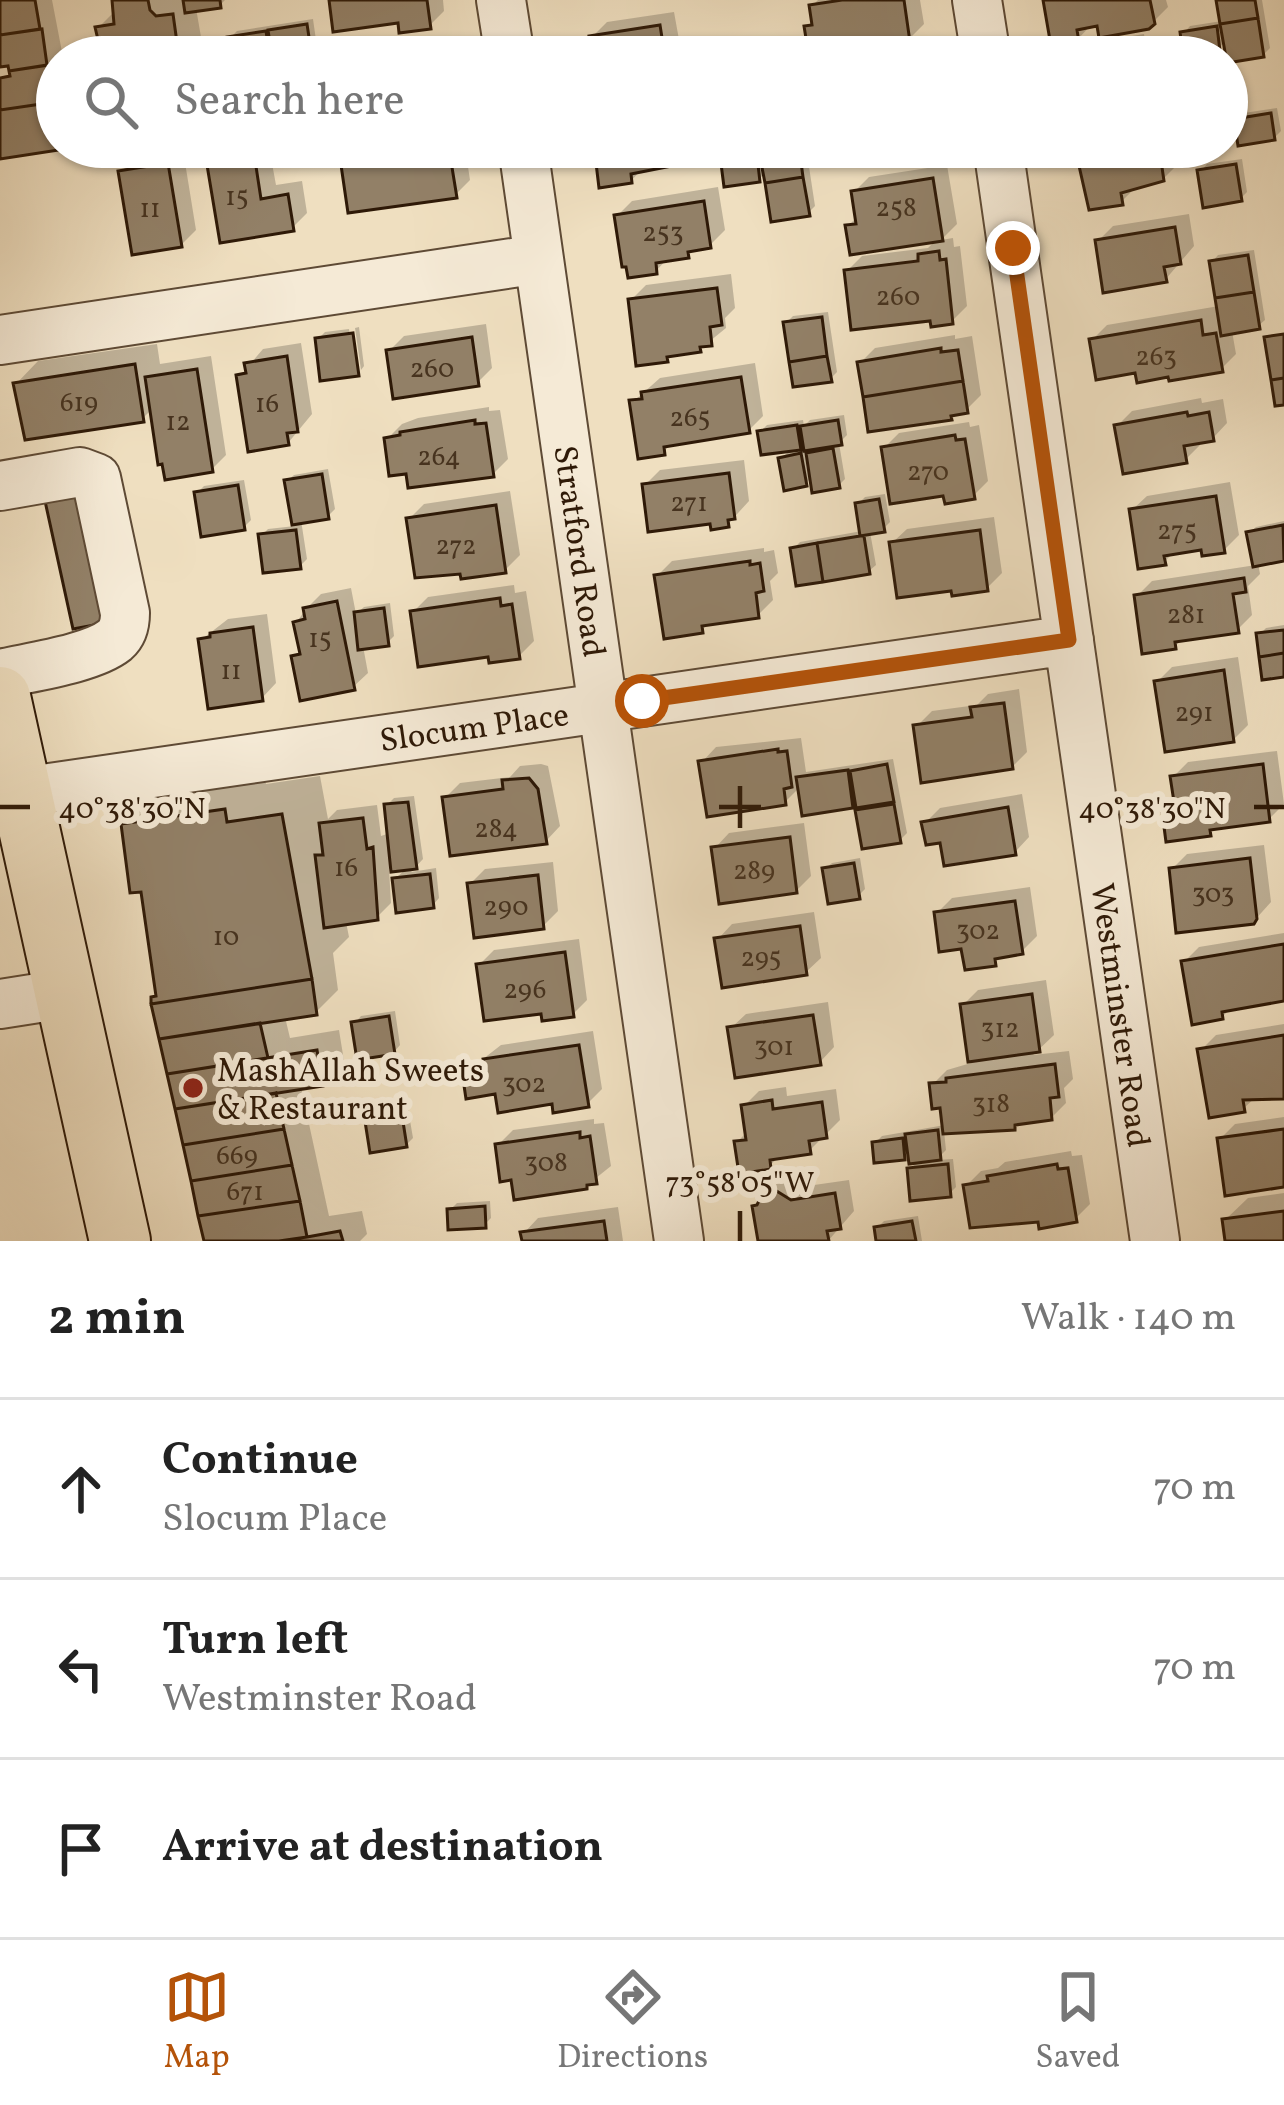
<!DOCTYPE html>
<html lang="en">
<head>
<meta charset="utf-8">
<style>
	:root { --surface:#fff; --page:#f2f2f2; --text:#222; --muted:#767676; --line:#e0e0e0; --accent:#b45309 }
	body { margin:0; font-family:Vollkorn,serif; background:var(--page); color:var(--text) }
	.stop { position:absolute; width:36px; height:36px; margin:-27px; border:9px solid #b45309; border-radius:50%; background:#fff }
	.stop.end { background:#b45309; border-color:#fff; box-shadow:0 3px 12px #0008 }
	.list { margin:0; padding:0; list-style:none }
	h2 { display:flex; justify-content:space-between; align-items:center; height:156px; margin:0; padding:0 48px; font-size:51px }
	h2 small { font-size:39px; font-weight:400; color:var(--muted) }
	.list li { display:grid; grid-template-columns:78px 1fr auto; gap:36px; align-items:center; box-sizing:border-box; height:180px; padding:0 48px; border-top:3px solid var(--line) }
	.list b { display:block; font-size:45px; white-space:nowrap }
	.list p { margin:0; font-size:39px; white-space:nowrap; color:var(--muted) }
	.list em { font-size:39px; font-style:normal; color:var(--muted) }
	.icon { flex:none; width:66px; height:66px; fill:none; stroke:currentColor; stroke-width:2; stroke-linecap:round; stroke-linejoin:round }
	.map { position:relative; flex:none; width:1284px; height:1241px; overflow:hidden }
	.search { position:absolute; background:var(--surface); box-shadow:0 3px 9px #0004; left:36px; right:36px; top:36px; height:132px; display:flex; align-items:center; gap:30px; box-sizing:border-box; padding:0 42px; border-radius:66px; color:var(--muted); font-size:45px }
	.sheet { height:696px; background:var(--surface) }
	nav { display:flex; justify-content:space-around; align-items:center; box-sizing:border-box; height:168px; border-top:3px solid var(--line); background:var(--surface); font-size:33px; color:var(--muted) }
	nav a { display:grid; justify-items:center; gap:6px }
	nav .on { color:var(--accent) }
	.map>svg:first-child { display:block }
	.shadow { fill:#0003 }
	.building { fill:#928067; stroke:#2e1907; stroke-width:3 }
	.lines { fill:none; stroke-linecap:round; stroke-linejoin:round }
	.minor-casing { stroke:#5e4a35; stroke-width:52 }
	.major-casing { stroke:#2e1907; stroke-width:64 }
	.minor { stroke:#f5ead6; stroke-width:48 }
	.major { stroke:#efdfc0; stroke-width:60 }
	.route { stroke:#b45309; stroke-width:15 }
	.ticks { fill:none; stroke:#2e1907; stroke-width:4.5 }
	.poi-dot { fill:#8f2418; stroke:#f5ead6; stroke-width:4.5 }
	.labels { text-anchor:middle; stroke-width:12; stroke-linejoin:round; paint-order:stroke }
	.number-label { font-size:27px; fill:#47331f }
	.street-label { font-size:33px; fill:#2e1907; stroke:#f5ead6 }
	.poi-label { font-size:33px; fill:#2e1907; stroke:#f5ead6; text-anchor:start }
	.ticks-label { font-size:30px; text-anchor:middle; fill:#2e1907; stroke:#f5ead6; stroke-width:12; stroke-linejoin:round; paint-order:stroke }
</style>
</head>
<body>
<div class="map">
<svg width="1284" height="1241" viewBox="0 0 1284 1241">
	<rect width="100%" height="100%" fill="#efdfc0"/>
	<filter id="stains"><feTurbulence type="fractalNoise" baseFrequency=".00167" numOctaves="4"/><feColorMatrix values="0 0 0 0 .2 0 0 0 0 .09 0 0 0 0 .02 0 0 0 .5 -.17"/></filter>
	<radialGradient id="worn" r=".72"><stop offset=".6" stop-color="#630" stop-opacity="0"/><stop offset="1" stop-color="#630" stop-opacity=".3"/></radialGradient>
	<path class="shadow" d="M0 0H52L63 57H57L58 147 0 156V81L13 79 11 63 0 64Z
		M115 0H225L220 5 196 8 201 37 180 57H105L98 28 117 9Z
		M332 0H443L444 11 429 26Z
		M818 0H920L924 24 909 39 807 27 814 20 812 6Z
		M1046 0H1166L1168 7 1153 22 1093 23 1078 39Z
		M1218 0H1262L1270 48 1263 55 1225 41 1219 48 1184 33 1190 26 1222 21Z
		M674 12 680 45 672 57H586L594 48 592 37 607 22Z
		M313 19 318 54 315 57H233L230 38 237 31Z
		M1144 34 1145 40 1157 38 1158 47 1148 57H1065L1077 45Z
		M439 47 440 57H360Z
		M1277 108 1281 131 1274 138 1237 120 1244 113Z
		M207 147H269L276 185 302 181 307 213 292 228 223 239Z
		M387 147H465L470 180 455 195 345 166 359 151Z
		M612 147H711L700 158 642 169 631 181 599 164Z
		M724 147H806L815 206 808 213 766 172 759 179Z
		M1080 147H1175L1178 164 1163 179 1136 187 1121 202Z
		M183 150 196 230 181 245 121 172 136 157Z
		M1242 159 1247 192 1241 198 1201 171 1207 164Z
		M947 165 957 224 941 240 953 238 954 247 960 246 967 306 952 321 933 318 847 271 862 256 928 248 937 239 848 226 858 216 854 192 869 177Z
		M718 187 725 230 710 245 668 258 656 271 617 216 632 201Z
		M1189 214 1194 246 1165 280 1098 241 1113 226Z
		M1254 250 1265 320 1258 326 1232 331 1236 354 1221 369 1137 370 1092 340 1107 325 1219 306 1212 262 1218 255Z
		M731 274 735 308 725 318 726 328 699 350 673 353 667 359 631 300 646 285Z
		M828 312 837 372 830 379 786 323 793 316Z
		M486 324 492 368 477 383 389 351 404 336Z
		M359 327 364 366 361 370 355 328Z
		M349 329 355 372H359L323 378 318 339 325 332Z
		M955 335V339L972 336 981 395 966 410 950 417 860 363 875 348Z
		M301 343 312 414 288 443 240 376 263 349Z
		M157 344 160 364 211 356 226 455 211 470 153 408 142 419 16 384 38 361Z
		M755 363 763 416 748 431 672 443 663 452 633 402 660 378Z
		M1201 398 1202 403 1223 399 1227 423 1213 438 1200 440V445L1185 460 1117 426 1132 411Z
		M489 407V411L500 410 508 459 493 474 387 439 402 424 418 418Z
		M844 415 847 435 839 443 845 479 839 485 813 476 805 484 781 459 792 448 760 432 767 425 803 420 804 426 810 420Z
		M969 422 970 427 979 425 988 481 973 496 946 492 884 448 899 433Z
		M744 460 749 501 728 524 645 485 660 470Z
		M328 469 335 509 328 516 301 520 307 559 300 566 261 536 268 529 295 526 287 481 294 475Z
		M244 480 251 520 244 527 197 493 204 486Z
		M1230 482 1239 535 1224 550 1203 547 1175 551 1164 562 1132 510 1147 496Z
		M510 491 520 555 505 570 409 519 424 504Z
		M885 494 890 522 883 529 870 532 876 565 869 571 793 549 800 542 862 531 858 504 865 497Z
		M994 517 1002 573 987 588 954 587 892 543 907 529Z
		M1284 521V558L1258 563 1260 574 1248 586 1252 615 1237 630 1184 638 1175 646 1137 596 1152 581 1256 565 1249 533 1256 527Z
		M764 548V552L774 550 778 573 770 581 773 600 758 615 710 622 702 630 657 576 672 561Z
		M514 585 515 593 526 591 534 641 519 656 491 654 413 612 428 597Z
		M351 588 356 614 364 607 390 603 394 636 387 643 363 646 368 673 353 687 294 657 302 649 296 623 306 609 321 594Z
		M267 614 276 683 262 698 201 640 228 619Z
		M1284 625V674L1259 635 1266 628Z
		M1238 657 1248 725 1233 740 1157 682 1172 667Z
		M1019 689 1027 752 1012 767 917 726 932 711 977 705 988 694Z
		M801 738 806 772 893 759 907 833 900 840 865 846 858 800 852 806 801 786 785 802 702 762 716 747Z
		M1277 751 1284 804 1269 819 1216 826 1209 833 1164 805 1176 794 1173 777 1188 762Z
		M541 764 548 766 560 826 546 841 445 798 460 783 510 777 520 766Z
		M263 772 266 784 320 776 328 819 337 810 377 805 381 836 390 833 387 805 394 798 414 796 423 859 411 872 436 868 439 898 433 905 395 879 408 867 389 869 391 903 376 918 346 922 349 937 333 953 338 990 316 1012 285 1017 290 1038 339 1030 344 1061 321 1083 301 1087 329 1216 362 1211 367 1234 360 1241H207L159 994 143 889 124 825 163 786Z
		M1022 794 1029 837 1015 852 943 839 925 823 940 808Z
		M804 823 811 876 796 891 715 848 729 833Z
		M1264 845 1271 902 1253 922 1172 869 1187 854Z
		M860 858 865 889 858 896 825 869 832 863Z
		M553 862 558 911 543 926 470 884 485 869Z
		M1030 887 1037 936 1022 951 1003 954 994 963 964 946 937 913 952 898Z
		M814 912 821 958 806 972 718 939 732 924Z
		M1284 933V998L1231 1008 1222 1017 1184 962 1199 947Z
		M579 939 587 1000 572 1015 544 1011 479 965 494 950Z
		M1046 980 1054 1035 1033 1055 1069 1051 1073 1079 1064 1088 1066 1103 1051 1118 1020 1121 1014 1127 944 1131 946 1150 936 1160 953 1159 956 1187 949 1194 910 1169 919 1160 910 1150 904 1157 875 1143 882 1136 945 1125 942 1105 932 1085 947 1070 971 1063 963 1005 978 990Z
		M828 1002 834 1047 820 1062 731 1028 746 1014Z
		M395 1011 400 1045 394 1052 355 1023 361 1016Z
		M1284 1024V1096L1258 1095 1243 1109 1201 1050 1216 1035Z
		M593 1031 602 1089 587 1104 497 1091 465 1073 501 1045Z
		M786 1087 787 1096 836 1089 840 1120 809 1151 780 1156 769 1166 737 1142 747 1132 744 1106 759 1091Z
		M407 1103 413 1138 406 1145 367 1116 373 1109Z
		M1284 1117V1184L1220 1139 1235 1124Z
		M594 1119V1124L604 1123 611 1166 586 1186 513 1177 498 1145 513 1130Z
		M1071 1151 1072 1156 1082 1155 1090 1204 1075 1219H1040L966 1186 981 1171 998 1168 1005 1162Z
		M791 1177 807 1186 849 1180 854 1211 828 1241 755 1207 781 1179Z
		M1284 1193V1241L1225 1220 1248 1198Z
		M490 1201 491 1218 484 1225 450 1210 457 1203Z
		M618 1207 623 1241H525L524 1233 538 1218Z
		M918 1216 922 1241H880L877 1228 884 1221Z"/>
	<path class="building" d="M0 0H35L40 29 0 35Z
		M112 0H148L150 10 156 16 173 14 179 57H102L95 27 114 24Z
		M183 0H220L221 8 185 13Z
		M329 0H427L431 29 399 33 398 23 333 32Z
		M842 0H904L910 42 809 57 804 26 812 25 809 5Z
		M1043 0H1150L1155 24 1149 29 1099 38 1097 26 1077 30 1079 42 1051 46Z
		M1216 0H1255L1258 18 1220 24Z
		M1258 18 1264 57 1227 63 1220 24Z
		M307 24 312 57H272L268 30Z
		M660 25 665 57H593L589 36Z
		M1217 26 1220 51 1183 55 1180 32Z
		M42 29 47 65 9 71 8 66 0 67V35Z
		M266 31 270 57H230L227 37Z
		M1130 47 1131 53 1143 51 1144 57H1069Z
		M49 65 55 102 0 110V78L10 76 9 71Z
		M55 102 57 147H78L0 159V110Z
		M1271 113 1275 140 1238 146 1234 119Z
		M204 147H253L261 199 288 194 294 231 220 243Z
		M288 147H328L329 153 290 159Z
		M608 147H700L702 160 631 174 632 183 599 188 596 163 610 161Z
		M756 147 760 182 724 187 719 148Z
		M758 147H799L803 177 765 183Z
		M1159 147 1164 181 1121 193 1123 205 1089 210 1075 148Z
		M449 149 457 198 348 213 341 165Z
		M168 163 182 247 132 255 118 171Z
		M1236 164 1242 201 1203 208 1197 170Z
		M803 177 810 216 771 222 765 183Z
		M933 178 943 241 850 255 845 225 856 224 851 191Z
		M704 201 711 248 688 252 689 258 656 263 657 274 628 278 626 267H622L614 215Z
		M1175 227 1181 264 1164 267 1167 282 1103 293 1095 240Z
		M939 251 940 260 946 259 953 324 931 327 930 321 851 330 844 270 918 261V254Z
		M1248 255 1254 292 1215 298 1209 261Z
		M717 288 722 325 710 327 712 346 700 347 701 352 667 357 668 362 636 366 628 299Z
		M1254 292 1260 329 1221 336 1215 298Z
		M822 317 827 356 789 362 783 322Z
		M1201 320 1203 335 1216 333 1223 372 1169 381 1168 377 1137 383 1135 373 1096 380 1089 339Z
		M353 333 359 376 320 381 315 338Z
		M1284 334V378L1271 380 1264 337Z
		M472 337 479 386 393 399 386 350Z
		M941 348V352L958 350 963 381 863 397 857 362Z
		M287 356 298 432 287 433 289 445 248 452 236 375 246 373 244 363Z
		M827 356 832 382 793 387 789 362Z
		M135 364 144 422 25 440 13 383Z
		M197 369 213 472 165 480 162 464 158 465 145 377Z
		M741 377 750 433 664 447 665 455 638 459 629 400 642 399 641 392Z
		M1284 378V405L1275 406 1271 380Z
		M963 381 968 413 951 416 952 420 868 432 863 397Z
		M1187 412 1188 416 1209 412 1214 441 1184 446 1187 463 1123 474 1114 425Z
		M475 420V424L486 423 494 477 408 488 406 474 389 476 384 438 400 435V432Z
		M838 420 842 445 804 451 800 426Z
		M797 425 801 450 761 455 757 431Z
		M955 435 956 440 965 439 975 499 945 504 943 496 890 504 881 447Z
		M833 448 840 488 812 493 806 453Z
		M801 453 807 486 784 491 778 458Z
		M729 473 735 519 728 520 729 527 711 530 710 524 648 532 642 484Z
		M322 474 329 519 292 525 284 480Z
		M238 485 245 530 201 537 194 492Z
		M87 492 116 621 73 629 45 501Z
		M1216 496 1225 553 1202 556 1201 550 1164 556 1166 565 1138 569 1129 509Z
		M879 499 885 532 860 536 855 503Z
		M496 505 506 573 461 579 460 574 415 578 406 518Z
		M1283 525 1284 561 1253 567 1246 532Z
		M296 530 301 569 263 573 258 534Z
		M980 530 988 591 952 596 951 591 897 598 889 542Z
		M860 536H864L870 574 823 582 817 543Z
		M817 543 823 582 796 586 790 548Z
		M750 561V565L760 563 764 591 756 593 759 618 702 626 703 633 664 639 654 575Z
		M1244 578 1246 592 1233 594 1239 633 1175 642 1176 649 1142 654 1134 595Z
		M500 598 501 606 512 604 520 659 489 663 488 657 418 667 410 611Z
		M337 601 355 690 300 701 291 656 300 654 293 622 305 619 303 608Z
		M384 608 389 646 358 650 354 612Z
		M253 627 263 701 208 709 198 639 210 637V633Z
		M1284 630V653L1259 657 1256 633Z
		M1284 653V677L1262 680 1259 657Z
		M1224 670 1234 742 1165 752 1154 681Z
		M1004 703 1013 769 921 783 913 725 972 717 970 707Z
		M778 749V752L787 751 792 787 784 789 786 805 707 817 698 761Z
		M887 764 894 802 856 808 850 771Z
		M1263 764 1270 822 1210 830 1211 836 1166 842 1161 804 1174 802 1170 776Z
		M848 770 853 808 802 816 796 777Z
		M529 778 538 789 547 844 450 856 442 797 503 789 502 780Z
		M408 802 417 869 391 872 384 804Z
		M894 804 901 843 862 849 855 810Z
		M1008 807 1016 855 944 866 940 843 926 845 921 822Z
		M225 809 227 822 282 814 312 979 151 1004V997L156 996 141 892 130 893 121 824Z
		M363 818 367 849 373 847 378 920 324 928 315 855H323L319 823Z
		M790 837 797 893 719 904 711 847Z
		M1250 858 1257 919 1254 924 1176 933 1169 868Z
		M854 863 860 899 828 904 822 868Z
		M430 874 434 908 396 913 392 878Z
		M538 875 544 929 474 938 467 883Z
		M1015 901 1023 954 995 959 996 966 965 970 961 949 939 952 934 912Z
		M800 926 807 975 722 988 714 938Z
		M1284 944V1001L1222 1012 1223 1019 1192 1025 1181 961Z
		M565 952 574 1017 542 1021 541 1014 484 1021 476 964Z
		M312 979 317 1015 159 1039 151 1004Z
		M1032 994 1040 1052 968 1062 960 1004Z
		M813 1015 821 1065 735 1078 727 1027Z
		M389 1016 395 1054 357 1060 351 1022Z
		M260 1023 268 1058 167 1074 159 1039Z
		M1284 1035V1099L1243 1100 1245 1112 1209 1118 1197 1049Z
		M579 1045 589 1107 553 1113 552 1104 498 1113 495 1094 466 1099 462 1072 484 1068 483 1059Z
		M317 1050 323 1086 175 1109 167 1074Z
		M1055 1064 1059 1097 1050 1098 1052 1120 1015 1125V1130L943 1134 940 1108 932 1109 929 1083 946 1082V1078Z
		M276 1093 284 1129 183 1145 175 1109Z
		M772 1100 773 1109 822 1102 827 1138 809 1141 811 1154 770 1160 771 1169 739 1174 734 1141 746 1140 741 1105Z
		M401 1109 407 1147 370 1153 364 1115Z
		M284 1129 292 1165 191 1181 183 1145Z
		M1284 1129V1187L1225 1196 1217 1138Z
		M938 1130 941 1160 909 1164 905 1134Z
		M580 1132V1138L590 1136 597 1184 587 1185V1189L514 1200 511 1180 500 1182 495 1144Z
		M903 1138 905 1160 874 1163 872 1142Z
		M948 1164 951 1197 910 1201 907 1168Z
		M1057 1164 1058 1169 1068 1168 1077 1222 1039 1229 1038 1222 970 1228 963 1185 988 1181 987 1176Z
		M292 1165 300 1201 198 1216 191 1181Z
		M775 1190 791 1200 835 1193 841 1229 827 1231 829 1241H758L752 1206 757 1205 763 1192Z
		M300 1201 307 1237 279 1241H204L198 1216Z
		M485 1206 486 1228 448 1230 447 1209Z
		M1284 1211V1241H1225L1222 1219Z
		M604 1221 607 1241H522L520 1232Z
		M912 1221 916 1241H876L874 1227Z
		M340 1231 343 1241H279L307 1237Z"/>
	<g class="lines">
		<g class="minor-casing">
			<path id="minor" d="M501 0 510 57
				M977 0 986 57
				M523 147 679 1241
				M998 147 1155 1241
				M0 340 539 259
				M0 486 80 472 96 478 125 613C125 623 123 633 115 640 91 659 30 667 0 674
				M22 792 1069 640
				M0 1004 64 994"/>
		</g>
		<g class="major-casing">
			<path id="major" d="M0 697 120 1241"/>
		</g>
		<use href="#minor" class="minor"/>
		<use href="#major" class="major"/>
	</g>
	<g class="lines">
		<path class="route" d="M642 701 1069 640 1013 248"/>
	</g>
	<path class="ticks" d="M740 786V828M0 807H30M719 807H761M1254 807H1284M740 1211V1241"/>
	<circle class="poi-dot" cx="193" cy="1088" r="12"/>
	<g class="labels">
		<g class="number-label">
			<text x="237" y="205">15</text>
			<text x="896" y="216">258</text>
			<text x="150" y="217">11</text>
			<text x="663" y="241">253</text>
			<text x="898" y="305">260</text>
			<text x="1156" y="365">263</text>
			<text x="432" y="377">260</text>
			<text x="79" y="411">619</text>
			<text x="267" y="412">16</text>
			<text x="690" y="426">265</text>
			<text x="178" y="430">12</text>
			<text x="439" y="465">264</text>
			<text x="928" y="480">270</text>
			<text x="689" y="511">271</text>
			<text x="1177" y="539">275</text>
			<text x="456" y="554">272</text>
			<text x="1186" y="623">281</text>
			<text x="320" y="647">15</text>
			<text x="231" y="679">11</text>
			<text x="1194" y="721">291</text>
			<text x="496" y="837">284</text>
			<text x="346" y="876">16</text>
			<text x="754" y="879">289</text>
			<text x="1213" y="902">303</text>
			<text x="506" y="915">290</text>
			<text x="978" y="939">302</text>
			<text x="226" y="945">10</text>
			<text x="761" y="966">295</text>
			<text x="525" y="998">296</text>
			<text x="1000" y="1037">312</text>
			<text x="774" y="1055">301</text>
			<text x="524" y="1092">302</text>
			<text x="991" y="1112">318</text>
			<text x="237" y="1164">669</text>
			<text x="546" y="1171">308</text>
			<text x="245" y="1200">671</text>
		</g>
		<g class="street-label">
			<text transform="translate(581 551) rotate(82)" y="12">Stratford Road</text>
			<text transform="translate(474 726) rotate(-8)" y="12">Slocum Place</text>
			<text transform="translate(1122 1015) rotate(82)" y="12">Westminster Road</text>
		</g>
		<g class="poi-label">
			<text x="217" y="1081">MashAllah Sweets<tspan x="217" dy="38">&amp; Restaurant</tspan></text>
		</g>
	</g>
	<g class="ticks-label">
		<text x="132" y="818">40°38'30"N</text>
		<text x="1152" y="818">40°38'30"N</text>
		<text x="740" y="1192">73°58'05"W</text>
	</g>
	<rect width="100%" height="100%" filter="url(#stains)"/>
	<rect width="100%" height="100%" fill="url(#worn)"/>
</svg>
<div class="stop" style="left:642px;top:701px"></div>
<div class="stop end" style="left:1013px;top:248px"></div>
<div class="search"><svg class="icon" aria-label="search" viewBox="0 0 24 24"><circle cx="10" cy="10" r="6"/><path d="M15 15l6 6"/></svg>Search here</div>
</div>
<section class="sheet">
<h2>2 min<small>Walk · 140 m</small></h2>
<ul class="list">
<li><svg class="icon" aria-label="ahead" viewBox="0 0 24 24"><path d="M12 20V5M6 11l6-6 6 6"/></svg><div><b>Continue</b><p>Slocum Place</p></div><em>70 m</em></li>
<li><svg class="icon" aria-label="left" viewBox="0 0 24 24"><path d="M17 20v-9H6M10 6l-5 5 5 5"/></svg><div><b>Turn left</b><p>Westminster Road</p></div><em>70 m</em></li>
<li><svg class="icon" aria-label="arrive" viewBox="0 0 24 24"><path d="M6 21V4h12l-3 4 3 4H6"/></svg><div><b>Arrive at destination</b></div></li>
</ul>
</section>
<nav>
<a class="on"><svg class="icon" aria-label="map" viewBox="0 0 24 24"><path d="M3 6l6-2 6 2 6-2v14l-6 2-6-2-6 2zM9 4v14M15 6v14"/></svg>Map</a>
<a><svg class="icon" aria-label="directions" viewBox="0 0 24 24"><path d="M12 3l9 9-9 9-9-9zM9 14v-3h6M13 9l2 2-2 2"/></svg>Directions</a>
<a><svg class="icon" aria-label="saved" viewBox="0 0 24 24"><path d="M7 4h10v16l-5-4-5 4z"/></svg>Saved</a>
</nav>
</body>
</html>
